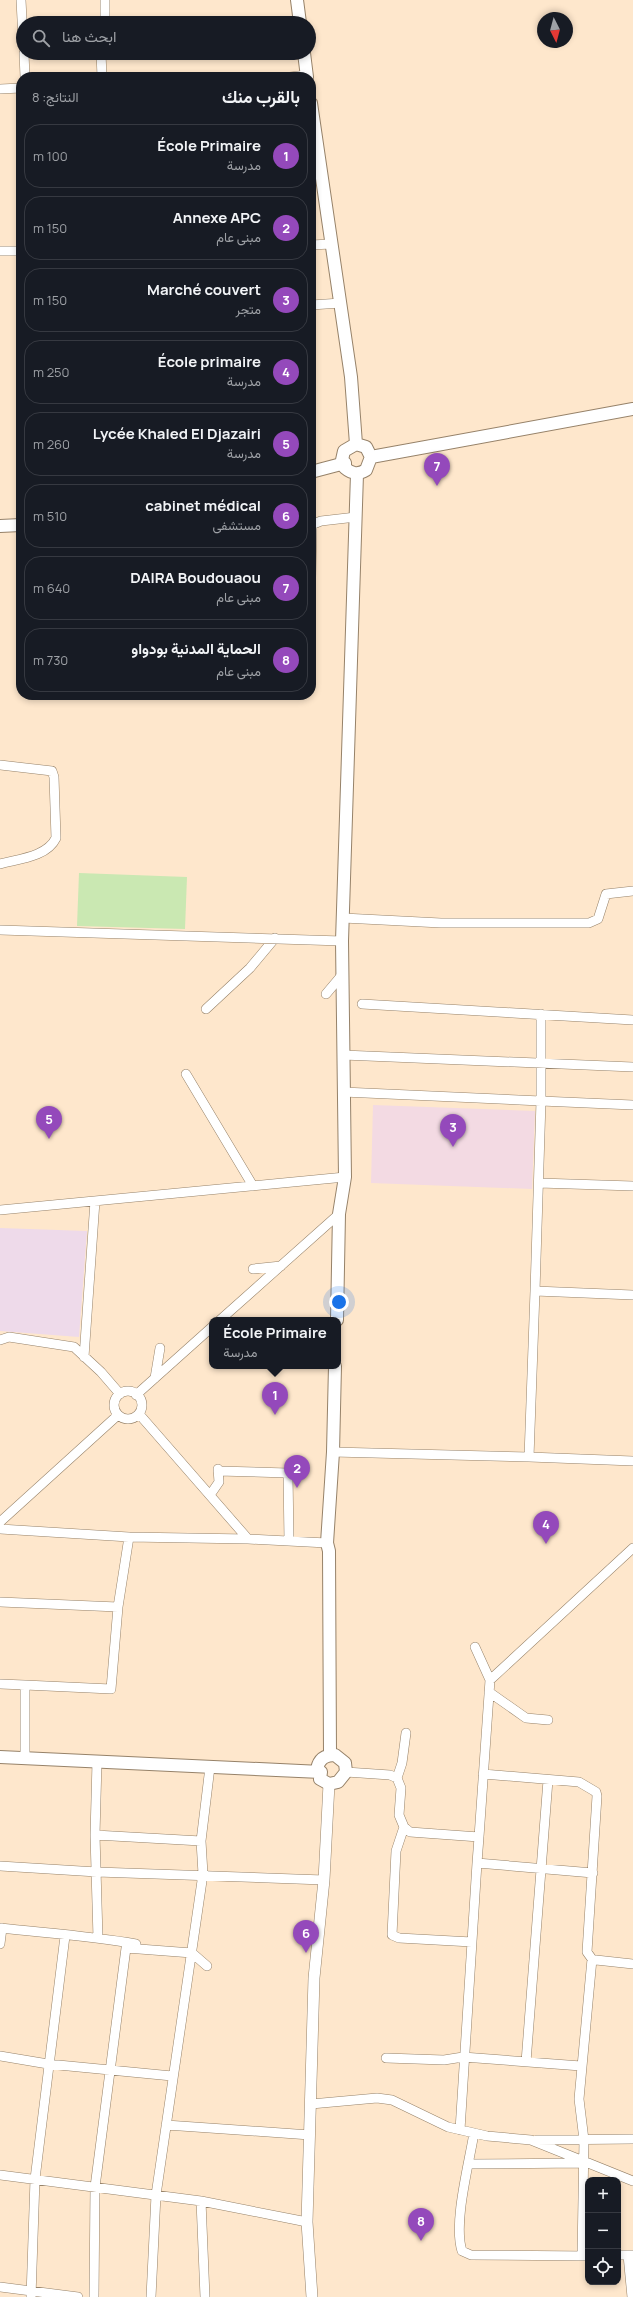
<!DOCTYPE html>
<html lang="ar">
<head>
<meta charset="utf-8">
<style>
	:root { --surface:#171b24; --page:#242831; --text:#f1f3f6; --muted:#9ea1a6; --line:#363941; --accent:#9449bb }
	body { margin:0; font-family:Manrope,Vazirmatn,sans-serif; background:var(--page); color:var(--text); direction:rtl }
	.controls { position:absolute; right:12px; bottom:12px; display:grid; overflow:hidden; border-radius:8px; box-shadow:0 2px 6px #0003 }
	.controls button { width:36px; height:36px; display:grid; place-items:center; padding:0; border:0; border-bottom:1px solid var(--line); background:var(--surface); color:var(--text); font:20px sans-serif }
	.compass { position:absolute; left:537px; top:12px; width:36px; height:36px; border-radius:50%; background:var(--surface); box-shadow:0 2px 6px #0003; rotate:174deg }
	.you { position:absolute; left:339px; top:1302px; width:14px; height:14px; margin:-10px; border:3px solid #fff; border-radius:50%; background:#1a73e8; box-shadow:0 0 0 6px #1a73e833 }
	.badge { display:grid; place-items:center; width:26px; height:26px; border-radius:50%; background:var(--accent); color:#fff; font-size:13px; font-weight:700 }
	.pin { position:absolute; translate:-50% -33px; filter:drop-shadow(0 1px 2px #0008) }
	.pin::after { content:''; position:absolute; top:21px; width:14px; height:12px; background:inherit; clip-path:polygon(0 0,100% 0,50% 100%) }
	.popup { position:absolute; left:209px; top:1317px; width:132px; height:52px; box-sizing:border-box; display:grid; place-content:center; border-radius:8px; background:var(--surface); filter:drop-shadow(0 1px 3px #0005); font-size:13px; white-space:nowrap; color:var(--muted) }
	.popup b { font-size:15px; color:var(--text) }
	.popup::after { content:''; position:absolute; left:50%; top:100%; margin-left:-8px; border:8px solid transparent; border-top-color:var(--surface) }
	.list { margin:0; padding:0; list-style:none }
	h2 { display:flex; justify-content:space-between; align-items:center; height:52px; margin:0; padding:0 16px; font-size:17px }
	h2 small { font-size:13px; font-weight:400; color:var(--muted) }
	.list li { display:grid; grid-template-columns:26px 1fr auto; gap:12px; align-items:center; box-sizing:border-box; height:64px; margin:0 8px 8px; padding:0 8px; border:1px solid var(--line); border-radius:16px }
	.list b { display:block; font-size:15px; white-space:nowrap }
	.list p { margin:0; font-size:13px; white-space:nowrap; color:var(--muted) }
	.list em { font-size:13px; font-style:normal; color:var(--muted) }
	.icon { flex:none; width:22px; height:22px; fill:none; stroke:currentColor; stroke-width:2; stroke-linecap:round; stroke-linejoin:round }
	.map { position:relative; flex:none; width:633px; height:2297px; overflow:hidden; direction:ltr }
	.search { position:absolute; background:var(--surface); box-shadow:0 2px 6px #0003; left:16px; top:16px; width:300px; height:44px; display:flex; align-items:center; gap:10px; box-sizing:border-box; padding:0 14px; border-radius:22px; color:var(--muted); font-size:15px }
	.panel { position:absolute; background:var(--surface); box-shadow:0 2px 6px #0003; left:16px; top:72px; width:300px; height:628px; border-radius:16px; direction:rtl }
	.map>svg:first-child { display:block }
	.commercial { fill:#f3dae3 }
	.medical { fill:#eedaea }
	.green { fill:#cae8b2 }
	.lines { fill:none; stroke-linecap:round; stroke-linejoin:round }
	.minor-casing { stroke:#968269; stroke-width:10 }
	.tertiary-casing { stroke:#968269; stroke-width:12 }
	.secondary-casing { stroke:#968269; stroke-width:14 }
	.minor { stroke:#fff; stroke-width:9 }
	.tertiary { stroke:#fff; stroke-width:11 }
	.secondary { stroke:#fff; stroke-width:12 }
</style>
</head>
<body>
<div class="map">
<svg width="633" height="2297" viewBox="0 0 633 2297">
	<rect width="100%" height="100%" fill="#fee7cc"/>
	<path class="commercial" d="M373 1105 535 1111 532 1189 371 1183Z"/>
	<path class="medical" d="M0 1228 87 1231 79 1337 0 1331Z"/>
	<path class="green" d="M79 873 187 877 185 929 77 926Z"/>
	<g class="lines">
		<g class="minor-casing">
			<path id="minor" d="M21 0 23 39
				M105 23V0
				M24 53 25 77
				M101 53 102 77
				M290 77 307 75
				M0 89 21 88
				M311 245 331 244
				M0 251H21
				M311 305 341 303
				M311 525 321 521 356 517
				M311 578 312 525
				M0 765 52 771 54 777 56 838C47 857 18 859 0 864
				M343 918 441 923H589L598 919 606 894 633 891
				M0 930 342 941
				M326 994 342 975
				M362 1004 633 1020
				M206 1009 250 968 275 938
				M541 1014V1101L633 1105
				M343 1055 633 1067
				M186 1074 253 1186
				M343 1092 541 1101 535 1291 633 1295
				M539 1183 633 1186
				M0 1210 345 1177
				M253 1269 281 1266
				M220 1320 339 1214
				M0 1340 9 1337 74 1347 101 1372 120 1394
				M84 1357 95 1201
				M155 1378 160 1348
				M114 1405a14 14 0 1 1 28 0a14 14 0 1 1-28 0Z
				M136 1395 212 1327
				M139 1414 248 1539
				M333 1452 529 1457 535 1291
				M529 1457 633 1461
				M218 1471 288 1473 289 1541
				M210 1495 219 1482 218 1469
				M0 1522 118 1415
				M0 1529 129 1537 248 1539 327 1543
				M0 1602 118 1607
				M475 1647 490 1680 479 1837
				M490 1680 633 1548
				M0 1684 25 1685
				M489 1692 526 1718 548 1720
				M25 1757V1685L111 1689 118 1607 129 1537
				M97 1762 95 1835 98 1938
				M346 1772 390 1775 397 1778 401 1788 399 1815 404 1827 410 1832 479 1837 477 1863 593 1873
				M483 1774 579 1782 596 1792 597 1796 587 1952 592 1959 596 1960 633 1964
				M397 1778 402 1763 406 1733
				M404 1827 396 1851 392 1935 399 1938 472 1942
				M95 1835 201 1841
				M0 1866 97 1872 324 1880
				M0 1928C45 1933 91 1936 136 1944
				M0 1944 2 1928
				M188 1953H192L207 1966
				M0 2056 48 2064 172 2076
				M386 2058 444 2060 463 2057 581 2066
				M526 2062 548 1780
				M311 2104 377 2098 392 2100 448 2127 487 2136 531 2140 633 2181
				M166 2125 310 2135
				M460 2130 477 1863
				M474 2133C469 2164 453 2223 462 2251L471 2255 587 2256
				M537 2140 633 2139
				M469 2164 580 2163
				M0 2175 201 2201 307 2222
				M201 2201 205 2297
				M618 2255H633
				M628 2255 632 2297
				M582 2256 584 2140 579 2099 592 1959
				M0 2287 78 2297
				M31 2297 35 2179 65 1936
				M94 2297 95 2187 126 1948 192 1953
				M151 2297 156 2195 203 1874 201 1841 210 1767"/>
		</g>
		<g class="tertiary-casing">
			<path id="tertiary" d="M312 2297 307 2222 314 1978 324 1880 329 1784"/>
		</g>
		<g class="secondary-casing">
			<path id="secondary" d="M297 0 300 23
				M304 53 307 77
				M311 103 351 377 356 444
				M356 444 366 447 371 457 366 470C358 475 352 474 345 468V463L342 460 344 451Z
				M371 457 633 409
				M311 472 345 463
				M0 526 21 525
				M337 1320 339 1214 345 1177 342 941 357 474
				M330 1755 329 1551 327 1543 333 1452 335 1366
				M335 1755 345 1763 346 1772 338 1782 329 1784 320 1779 321 1772 317 1769C319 1759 325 1755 335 1755Z
				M0 1757 321 1772"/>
		</g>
		<use href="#minor" class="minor"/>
		<use href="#tertiary" class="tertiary"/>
		<use href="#secondary" class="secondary"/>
	</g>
</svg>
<div class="controls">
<button>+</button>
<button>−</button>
<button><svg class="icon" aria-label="locate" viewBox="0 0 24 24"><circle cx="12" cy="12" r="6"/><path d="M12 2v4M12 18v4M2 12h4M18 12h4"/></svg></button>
</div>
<svg class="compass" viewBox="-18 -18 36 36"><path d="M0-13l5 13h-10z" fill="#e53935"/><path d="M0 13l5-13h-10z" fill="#9ea1a6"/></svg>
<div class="you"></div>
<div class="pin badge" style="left:275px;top:1415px">1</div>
<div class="popup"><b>École Primaire</b>مدرسة</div>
<div class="pin badge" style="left:297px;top:1488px">2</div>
<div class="pin badge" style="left:453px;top:1147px">3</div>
<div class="pin badge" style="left:546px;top:1544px">4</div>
<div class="pin badge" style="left:49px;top:1139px">5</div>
<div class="pin badge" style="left:306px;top:1953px">6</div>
<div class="pin badge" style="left:437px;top:486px">7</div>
<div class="pin badge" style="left:421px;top:2241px">8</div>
<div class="search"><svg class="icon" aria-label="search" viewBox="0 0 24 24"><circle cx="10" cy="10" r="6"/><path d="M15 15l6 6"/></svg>ابحث هنا</div>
<section class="panel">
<h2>بالقرب منك<small>النتائج: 8</small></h2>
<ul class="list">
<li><span class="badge">1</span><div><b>École Primaire</b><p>مدرسة</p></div><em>100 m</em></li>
<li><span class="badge">2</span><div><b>Annexe APC</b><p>مبنى عام</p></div><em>150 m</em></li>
<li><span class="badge">3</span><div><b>Marché couvert</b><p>متجر</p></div><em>150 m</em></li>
<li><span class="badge">4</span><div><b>École primaire</b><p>مدرسة</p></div><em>250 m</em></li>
<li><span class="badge">5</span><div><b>Lycée Khaled El Djazairi</b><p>مدرسة</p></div><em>260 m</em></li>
<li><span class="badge">6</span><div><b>cabinet médical</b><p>مستشفى</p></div><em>510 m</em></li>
<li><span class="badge">7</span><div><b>DAIRA Boudouaou</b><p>مبنى عام</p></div><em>640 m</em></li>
<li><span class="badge">8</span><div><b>الحماية المدنية بودواو</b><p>مبنى عام</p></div><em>730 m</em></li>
</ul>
</section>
</div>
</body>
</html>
